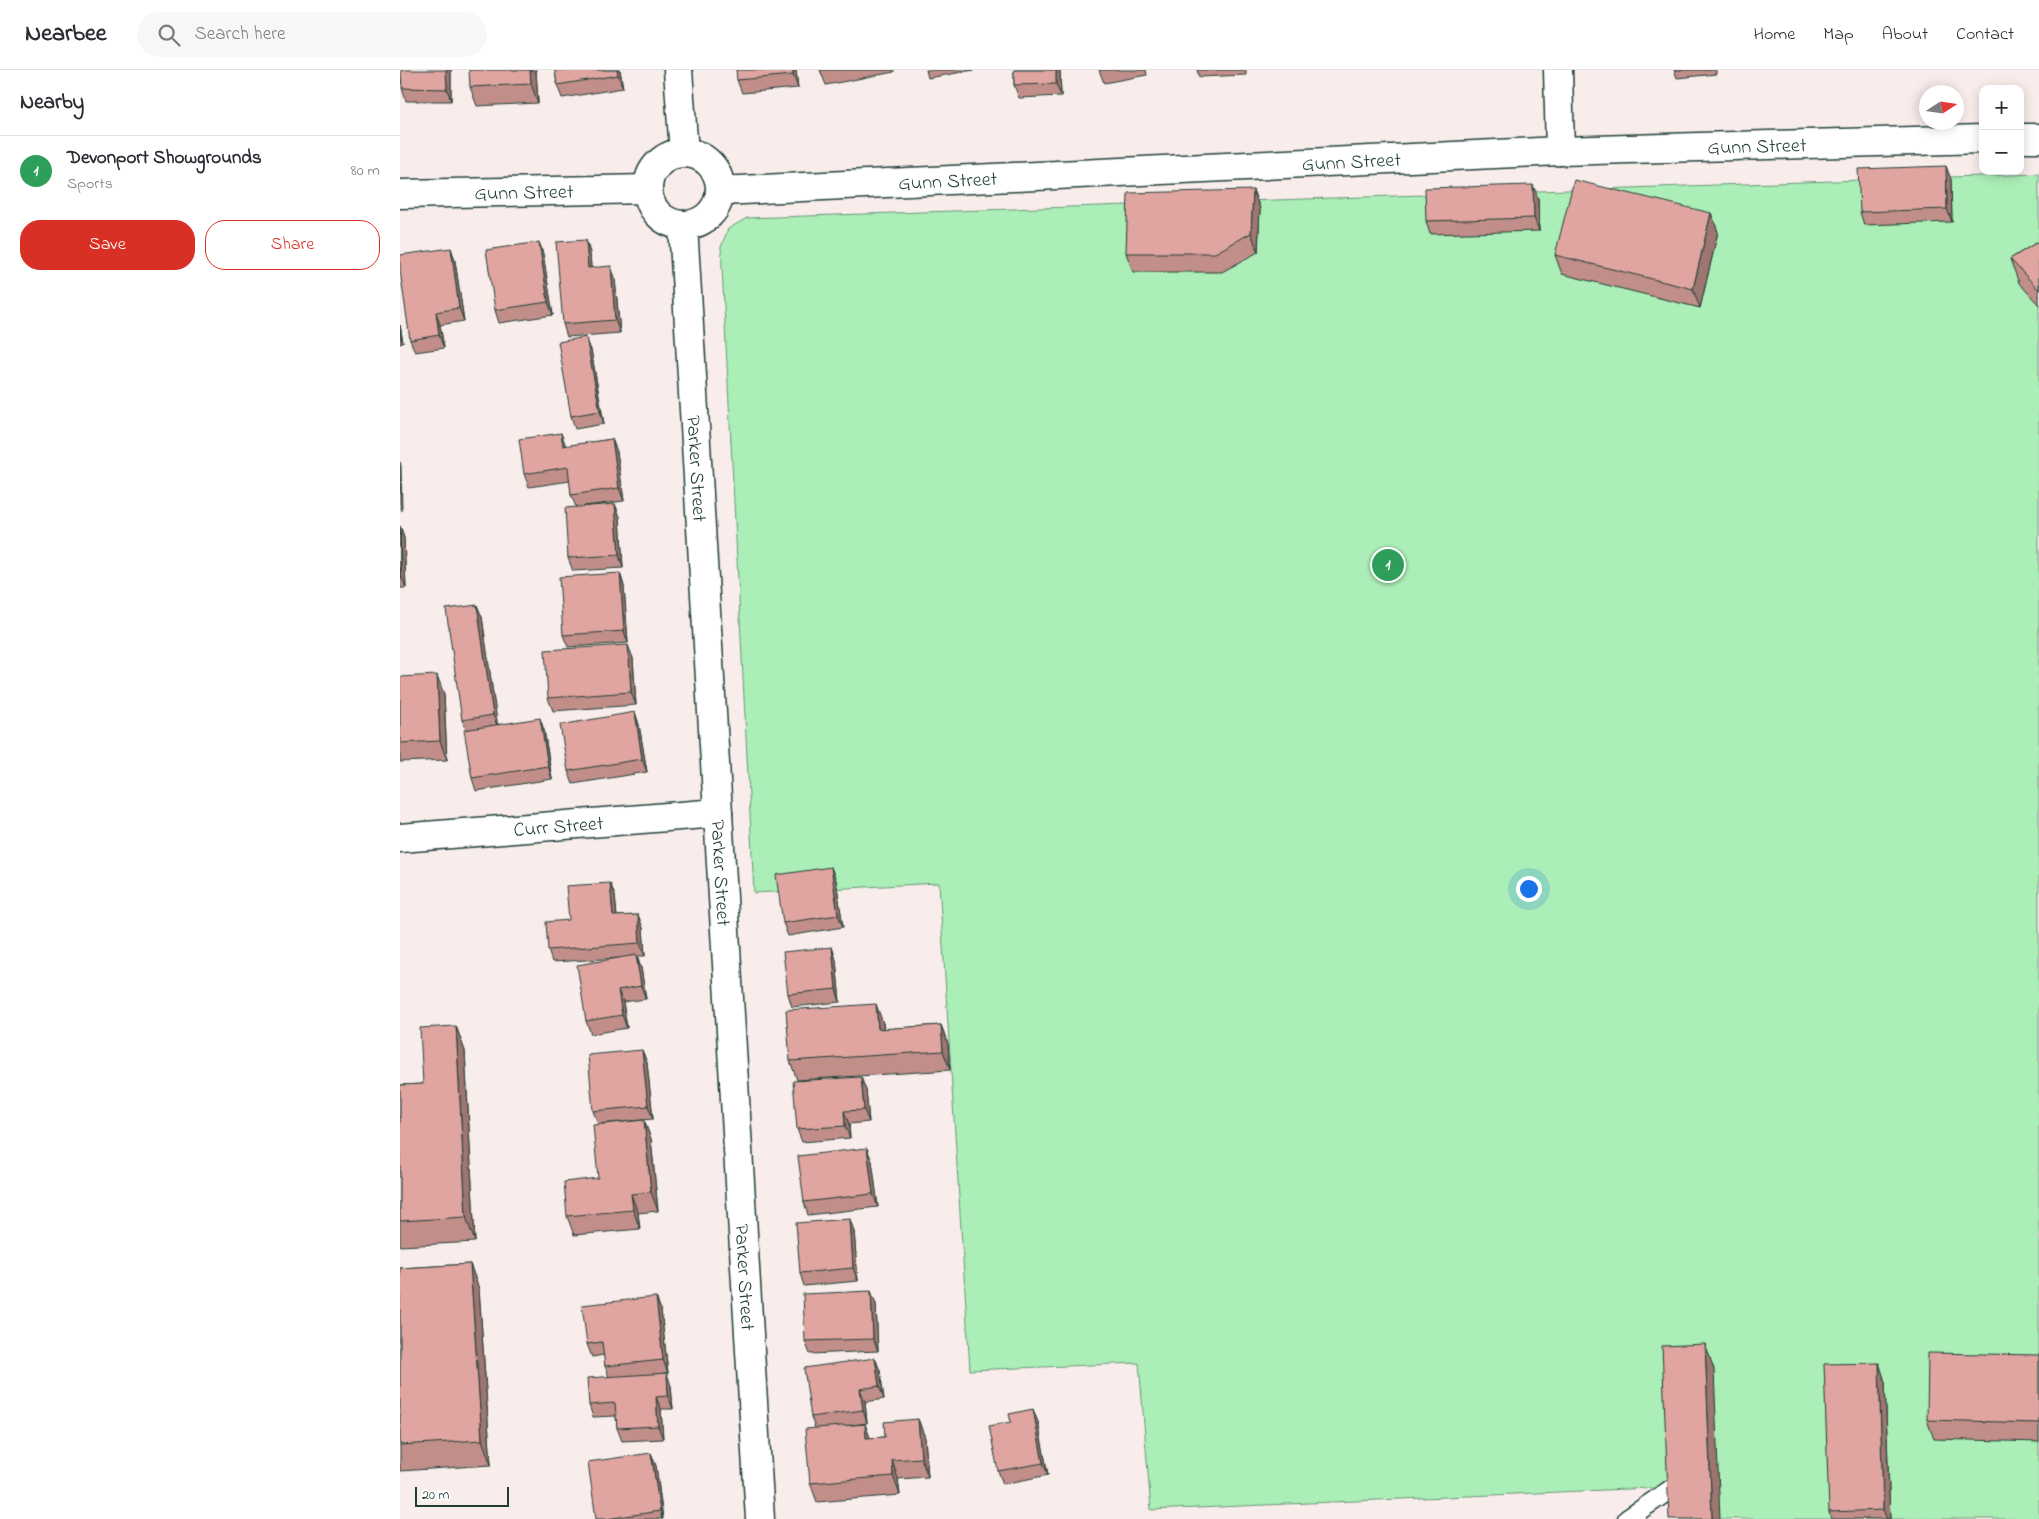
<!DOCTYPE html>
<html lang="en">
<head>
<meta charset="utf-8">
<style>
	:root { --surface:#fff; --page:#f7f7f7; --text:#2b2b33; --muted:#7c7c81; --line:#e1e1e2; --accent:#d93025 }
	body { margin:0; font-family:"Indie Flower",sans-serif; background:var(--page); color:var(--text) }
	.controls { position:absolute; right:15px; top:15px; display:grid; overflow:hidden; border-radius:10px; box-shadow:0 2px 12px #0003 }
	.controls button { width:45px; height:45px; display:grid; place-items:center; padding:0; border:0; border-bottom:1px solid var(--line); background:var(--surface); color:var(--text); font:25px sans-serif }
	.compass { position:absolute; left:1519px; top:15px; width:45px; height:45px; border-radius:50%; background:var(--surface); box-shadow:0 2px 12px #0003; rotate:78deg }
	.scale { position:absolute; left:15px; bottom:12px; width:94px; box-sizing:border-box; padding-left:5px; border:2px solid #1f3d34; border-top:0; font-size:14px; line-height:18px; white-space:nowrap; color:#1f3d34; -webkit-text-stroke:4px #fff; paint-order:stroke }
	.you { position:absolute; left:1128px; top:818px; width:18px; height:18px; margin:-12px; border:4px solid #fff; border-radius:50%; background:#1a73e8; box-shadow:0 0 0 8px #1a73e833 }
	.badge { display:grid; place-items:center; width:32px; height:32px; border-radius:50%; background:var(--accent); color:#fff; font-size:16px; font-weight:700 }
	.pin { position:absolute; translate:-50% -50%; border:2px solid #fff; box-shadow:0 1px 5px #0006 }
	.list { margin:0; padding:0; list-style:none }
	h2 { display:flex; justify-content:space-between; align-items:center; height:65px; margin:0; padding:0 20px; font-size:21px }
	h2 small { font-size:16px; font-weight:400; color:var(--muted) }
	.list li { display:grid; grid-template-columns:32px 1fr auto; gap:15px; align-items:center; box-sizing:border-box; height:70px; padding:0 20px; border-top:1px solid var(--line) }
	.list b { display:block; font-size:19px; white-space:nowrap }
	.list p { margin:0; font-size:16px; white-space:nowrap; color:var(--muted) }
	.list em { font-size:16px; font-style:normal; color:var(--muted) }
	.actions { display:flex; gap:10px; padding:15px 20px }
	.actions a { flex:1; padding:11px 0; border:1px solid var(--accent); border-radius:20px; text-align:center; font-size:18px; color:var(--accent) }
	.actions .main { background:var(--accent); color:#fff }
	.icon { flex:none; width:28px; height:28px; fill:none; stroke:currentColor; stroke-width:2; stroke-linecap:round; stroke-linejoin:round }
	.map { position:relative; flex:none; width:1639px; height:1449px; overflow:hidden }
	header { display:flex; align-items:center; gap:30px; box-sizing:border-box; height:70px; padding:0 25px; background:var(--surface); border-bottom:1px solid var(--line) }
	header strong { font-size:24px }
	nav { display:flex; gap:28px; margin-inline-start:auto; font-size:18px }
	.search { width:350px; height:45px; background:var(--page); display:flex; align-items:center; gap:12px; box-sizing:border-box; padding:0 18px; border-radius:28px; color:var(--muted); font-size:19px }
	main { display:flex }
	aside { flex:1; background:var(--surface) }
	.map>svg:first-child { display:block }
	.garden { fill:#aceeb7; stroke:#669676 }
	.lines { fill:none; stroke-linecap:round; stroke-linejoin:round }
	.lane-casing { stroke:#1f3d34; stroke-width:21 }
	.street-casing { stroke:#1f3d34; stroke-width:31 }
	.lane { stroke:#fff; stroke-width:18 }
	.street { stroke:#fff; stroke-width:28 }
	.wall { fill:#c18e8a; stroke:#1f3d34 }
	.shaded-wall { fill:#9d7471; stroke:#1f3d34 }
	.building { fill:#e0a5a1; stroke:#1f3d34 }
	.labels { text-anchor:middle; stroke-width:4; stroke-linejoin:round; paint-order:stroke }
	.street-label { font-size:20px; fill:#1f3d34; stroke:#fff }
</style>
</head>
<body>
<header>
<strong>Nearbee</strong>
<div class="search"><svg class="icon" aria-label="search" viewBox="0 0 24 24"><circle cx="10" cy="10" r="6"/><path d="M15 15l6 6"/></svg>Search here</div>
<nav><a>Home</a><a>Map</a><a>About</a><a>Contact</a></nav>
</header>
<main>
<aside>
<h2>Nearby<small></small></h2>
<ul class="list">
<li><span class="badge" style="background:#2e9e5b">1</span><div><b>Devonport Showgrounds</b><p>Sports</p></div><em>80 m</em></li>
</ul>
<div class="actions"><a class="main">Save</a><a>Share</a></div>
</aside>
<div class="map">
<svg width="1639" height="1449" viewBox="0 0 1639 1449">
	<rect width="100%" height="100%" fill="#f9edec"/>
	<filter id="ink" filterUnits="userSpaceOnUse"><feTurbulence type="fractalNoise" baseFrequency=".02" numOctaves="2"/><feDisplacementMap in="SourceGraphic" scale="10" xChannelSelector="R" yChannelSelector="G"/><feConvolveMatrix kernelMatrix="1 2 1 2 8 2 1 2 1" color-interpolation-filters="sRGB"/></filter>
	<g filter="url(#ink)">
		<path class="garden" d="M1639 104V1449H1275L1273 1417 751 1440 739 1293 570 1300 539 813 354 823 321 177 328 159 347 148Z"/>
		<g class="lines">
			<g class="lane-casing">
				<path id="lane" d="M1227 1449 1274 1417"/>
			</g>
			<g class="street-casing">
				<g id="street">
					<path d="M278 0 284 83"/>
					<path d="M1158 0 1160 81"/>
					<path d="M1620 68H1639"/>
					<circle cx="284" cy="119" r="36"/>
					<path id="s1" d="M320 121 1160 81 1583 69"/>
					<path id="s2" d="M0 124 248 119"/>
					<path id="s3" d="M283 155 360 1449"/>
					<path id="s4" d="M0 768 318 743"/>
				</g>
			</g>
			<use href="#lane" class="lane"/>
			<use href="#street" class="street"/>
		</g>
		<path class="wall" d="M51 0V31H6L2 18Z
			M136 0 138 33 77 36 70 17Z
			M155 0H220L223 18 162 28 157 15Z
			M396 0 398 18 342 23 337 10Z
			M420 0H494V2L426 15Z
			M526 0H574L528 8Z
			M614 0H660L661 26 619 28 614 15Z
			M699 0H746L747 5 704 13Z
			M797 0H846V5L799 7Z
			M1274 0H1316V4L1277 8Z
			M1551 109 1552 152 1464 155 1460 142Z
			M853 120 860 139 858 182 822 202H733L726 183Z
			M1138 128 1139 161 1030 164 1026 151Z
			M1311 143 1318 162 1300 238 1162 204 1155 185Z
			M186 170 190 183 191 198 215 209 220 263 167 267 163 254Z
			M1639 171V235L1619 213 1610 189Z
			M139 172 143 184 153 245 99 253 95 240Z
			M51 178 55 191 64 251 40 255 44 278 15 282 10 270Z
			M0 255 3 273 0 274Z
			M191 280 204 354 175 359 171 346Z
			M212 369 217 382 224 431 185 436 215 434 220 447 223 498 173 501 168 488 176 437 171 425 170 411 129 417 124 404 166 376Z
			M0 456 4 468 6 518H0Z
			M220 503 224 516 228 573 168 577 163 565Z
			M82 547 97 654 144 660 152 709 76 721 72 708 66 659 62 650Z
			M233 588 236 635 153 641 148 628Z
			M0 607 44 624 47 690 0 692Z
			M235 642 239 655 247 702 173 714 168 701Z
			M436 810 443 857 388 866 383 853Z
			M210 813 215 826 217 846 238 845 243 858 245 886H237L241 898 246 929 223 932 227 958 191 964 186 951 220 888 152 892 148 880 169 850Z
			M432 877 436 890 440 932 392 937 388 924Z
			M483 953 484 959 541 955 548 974 550 1000 397 1010 390 991Z
			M56 956 65 981 75 1172 0 1176V1015L23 1014Z
			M242 980 247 993 253 1049 198 1054 193 1041Z
			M466 1020 469 1052 449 1054 450 1068 402 1072 397 1059Z
			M244 1050 251 1069 258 1141 238 1143 240 1159 174 1165 167 1146 198 1108Z
			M472 1091 478 1137 408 1145 404 1132Z
			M454 1161 458 1211 404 1216 400 1203Z
			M70 1194 79 1219 91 1395 0 1401V1198Z
			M256 1227 261 1240 268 1303H263L271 1316 273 1339H261L263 1369 222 1371 217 1358 216 1346 193 1347 189 1335 209 1307 205 1296 204 1285 192 1287 187 1274Z
			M476 1234 478 1281 410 1284 405 1271Z
			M1639 1285V1372L1534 1369 1527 1350Z
			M475 1288 480 1301 484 1329 465 1332 467 1353 445 1356 465 1354 470 1368 485 1367 518 1349 525 1368 528 1407 498 1409 500 1425 417 1432 410 1413 415 1358 411 1347Z
			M1479 1293 1485 1312 1490 1449H1431L1429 1442Z
			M638 1352 648 1405 603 1414 598 1401Z
			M251 1383 256 1396 263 1449H196Z"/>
		<path class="shaded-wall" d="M46 0H51V31L47 19Z
			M130 0H136L138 33 131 14Z
			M217 0H220L223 18 218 5Z
			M393 0H396L398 18 393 5Z
			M656 0H660L661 26 656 14Z
			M1546 96 1551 109 1552 152 1547 139Z
			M1133 115 1138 128 1139 161 1134 148Z
			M853 120 860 139 858 182 851 163Z
			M1311 143 1318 162 1300 238 1293 219Z
			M186 170 190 183 192 211 188 198Z
			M139 172 143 184 153 245 148 232Z
			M51 178 55 191 64 251 59 238Z
			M211 196 215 209 220 263 215 250Z
			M36 242 40 255 44 278 39 265Z
			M0 255 3 273 0 264Z
			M186 267 191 280 204 354 200 341Z
			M161 363 166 376H163Z
			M212 369 217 382 224 431 219 418Z
			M0 392 1 396 2 441 0 434Z
			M215 434 220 447 223 498 219 485Z
			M0 456 4 468 6 518 1 505Z
			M220 503 224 516 228 573 224 561Z
			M77 535 82 547 98 658 93 645Z
			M228 575 233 588 236 635 231 622Z
			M37 605 44 624 47 690 40 671Z
			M235 642 239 655 247 702 242 689Z
			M140 648 144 660 152 709 148 696Z
			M431 797 436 810 443 857 438 845Z
			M210 813 215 826 218 859 213 846Z
			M238 845 243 858 245 886 240 873Z
			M432 877 436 890 440 932 436 919Z
			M236 885 241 898 246 929 241 916Z
			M218 920 223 932 227 958 222 945Z
			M476 934 483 953 485 978 478 959Z
			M541 955 548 974 550 1000 543 981Z
			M56 956 65 981 75 1172 66 1147Z
			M242 980 247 993 253 1049 248 1036Z
			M461 1007 466 1020 469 1052 464 1040Z
			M444 1041 449 1054 450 1068 445 1056Z
			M244 1050 251 1069 258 1141 251 1122Z
			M467 1078 472 1091 478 1137 473 1124Z
			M231 1124 238 1143 240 1159 233 1140Z
			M450 1149 454 1161 458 1211 453 1198Z
			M70 1194 79 1219 91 1395 82 1370Z
			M471 1221 476 1234 478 1281 473 1269Z
			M256 1227 261 1240 268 1303 263 1290Z
			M1305 1274 1314 1299 1320 1449H1312Z
			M475 1288 480 1301 484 1329 479 1316Z
			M1479 1293 1485 1312 1490 1449H1487L1483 1440Z
			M267 1303 271 1316 273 1339 268 1326Z
			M460 1319 465 1332 467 1353 463 1340Z
			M256 1327 261 1339 263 1369 258 1356Z
			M633 1339 638 1352 648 1405 643 1393Z
			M518 1349 525 1368 528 1407 521 1388Z
			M465 1354 472 1373 466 1368Z
			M251 1383 256 1396 263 1449H262L260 1441Z
			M492 1390 498 1409 500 1425 493 1406Z"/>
		<path class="building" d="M1 0H46L47 19 2 18Z
			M69 0H130L131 14 70 17Z
			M155 0H217L218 5 157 15Z
			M336 0H393V5L337 10Z
			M614 0H656V14L614 15Z
			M1546 96 1547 139 1460 142 1458 99Z
			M1174 110 1311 143 1293 219 1155 185Z
			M1133 115 1134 148 1026 151 1025 118Z
			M853 120 851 163 815 183H726L728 123Z
			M186 170 188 198 211 196 215 250 163 254 156 172Z
			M1639 171V220L1610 189Z
			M139 172 148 232 95 240 86 180Z
			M51 178 59 238 36 242 39 265 10 270 0 200V185Z
			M186 267 200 341 171 346 158 272Z
			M161 363 163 376 212 369 219 418 171 425 168 397 124 404 119 369Z
			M215 434 219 485 168 488 165 438Z
			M0 463 1 505H0Z
			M220 503 224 561 163 565 159 507Z
			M77 535 93 645 62 650 46 539Z
			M228 575 231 622 148 628 145 580Z
			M37 605 40 671 0 673V607Z
			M235 642 242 689 168 701 160 655Z
			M140 648 148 696 72 708 64 660Z
			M431 797 438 845 383 853 376 805Z
			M210 813 213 846 238 845 240 873 148 880 146 852 169 850 166 816Z
			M432 877 436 919 388 924 383 882Z
			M236 885 241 916 218 920 222 945 186 951 177 895Z
			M476 934 478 959 541 955 543 981 390 991 386 940Z
			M56 956 66 1147 0 1151V1015L23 1014 20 958Z
			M242 980 248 1036 193 1041 188 985Z
			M461 1007 464 1040 444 1041 445 1056 397 1059 393 1011Z
			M244 1050 251 1122 231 1124 233 1140 167 1146 164 1112 198 1108 193 1055Z
			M467 1078 473 1124 404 1132 398 1086Z
			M450 1149 453 1198 400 1203 396 1153Z
			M70 1194 82 1370 0 1375V1198Z
			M471 1221 473 1269 405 1271 403 1224Z
			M256 1227 263 1290 205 1296 202 1272 187 1274 182 1235Z
			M1305 1274 1312 1449H1269L1262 1276Z
			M1528 1283 1639 1285V1353L1527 1350Z
			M475 1288 479 1316 460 1319 463 1340 411 1347 404 1298Z
			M1479 1293 1483 1440 1429 1442 1424 1294Z
			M267 1303 268 1326 256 1327 258 1356 217 1358 215 1333 189 1335 187 1308Z
			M633 1339 643 1393 598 1401 589 1356 611 1352 609 1344Z
			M518 1349 521 1388 492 1390 493 1406 410 1413 405 1359 465 1354 466 1368 485 1367 484 1352Z
			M251 1383 260 1441 206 1449H196L188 1392Z"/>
	</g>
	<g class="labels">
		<g class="street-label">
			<text dy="7" stroke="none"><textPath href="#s1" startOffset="1038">Gunn Street</textPath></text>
			<text dy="7" stroke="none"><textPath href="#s1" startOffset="632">Gunn Street</textPath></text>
			<text dy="7" stroke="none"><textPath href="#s1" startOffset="228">Gunn Street</textPath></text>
			<text dy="7" stroke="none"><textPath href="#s2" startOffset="124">Gunn Street</textPath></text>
			<text dy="7" stroke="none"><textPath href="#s3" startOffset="244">Parker Street</textPath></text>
			<text dy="7" stroke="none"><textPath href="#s4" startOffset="159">Curr Street</textPath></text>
			<text dy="7" stroke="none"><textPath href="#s3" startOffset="649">Parker Street</textPath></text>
			<text dy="7" stroke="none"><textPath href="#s3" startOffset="1054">Parker Street</textPath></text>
		</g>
	</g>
</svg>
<div class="controls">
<button>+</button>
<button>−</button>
</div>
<svg class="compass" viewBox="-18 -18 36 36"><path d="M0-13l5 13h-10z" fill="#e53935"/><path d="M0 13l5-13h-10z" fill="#7c7c81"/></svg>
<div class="scale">20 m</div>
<div class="you"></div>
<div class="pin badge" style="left:988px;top:495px;background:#2e9e5b">1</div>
</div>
</main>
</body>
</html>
